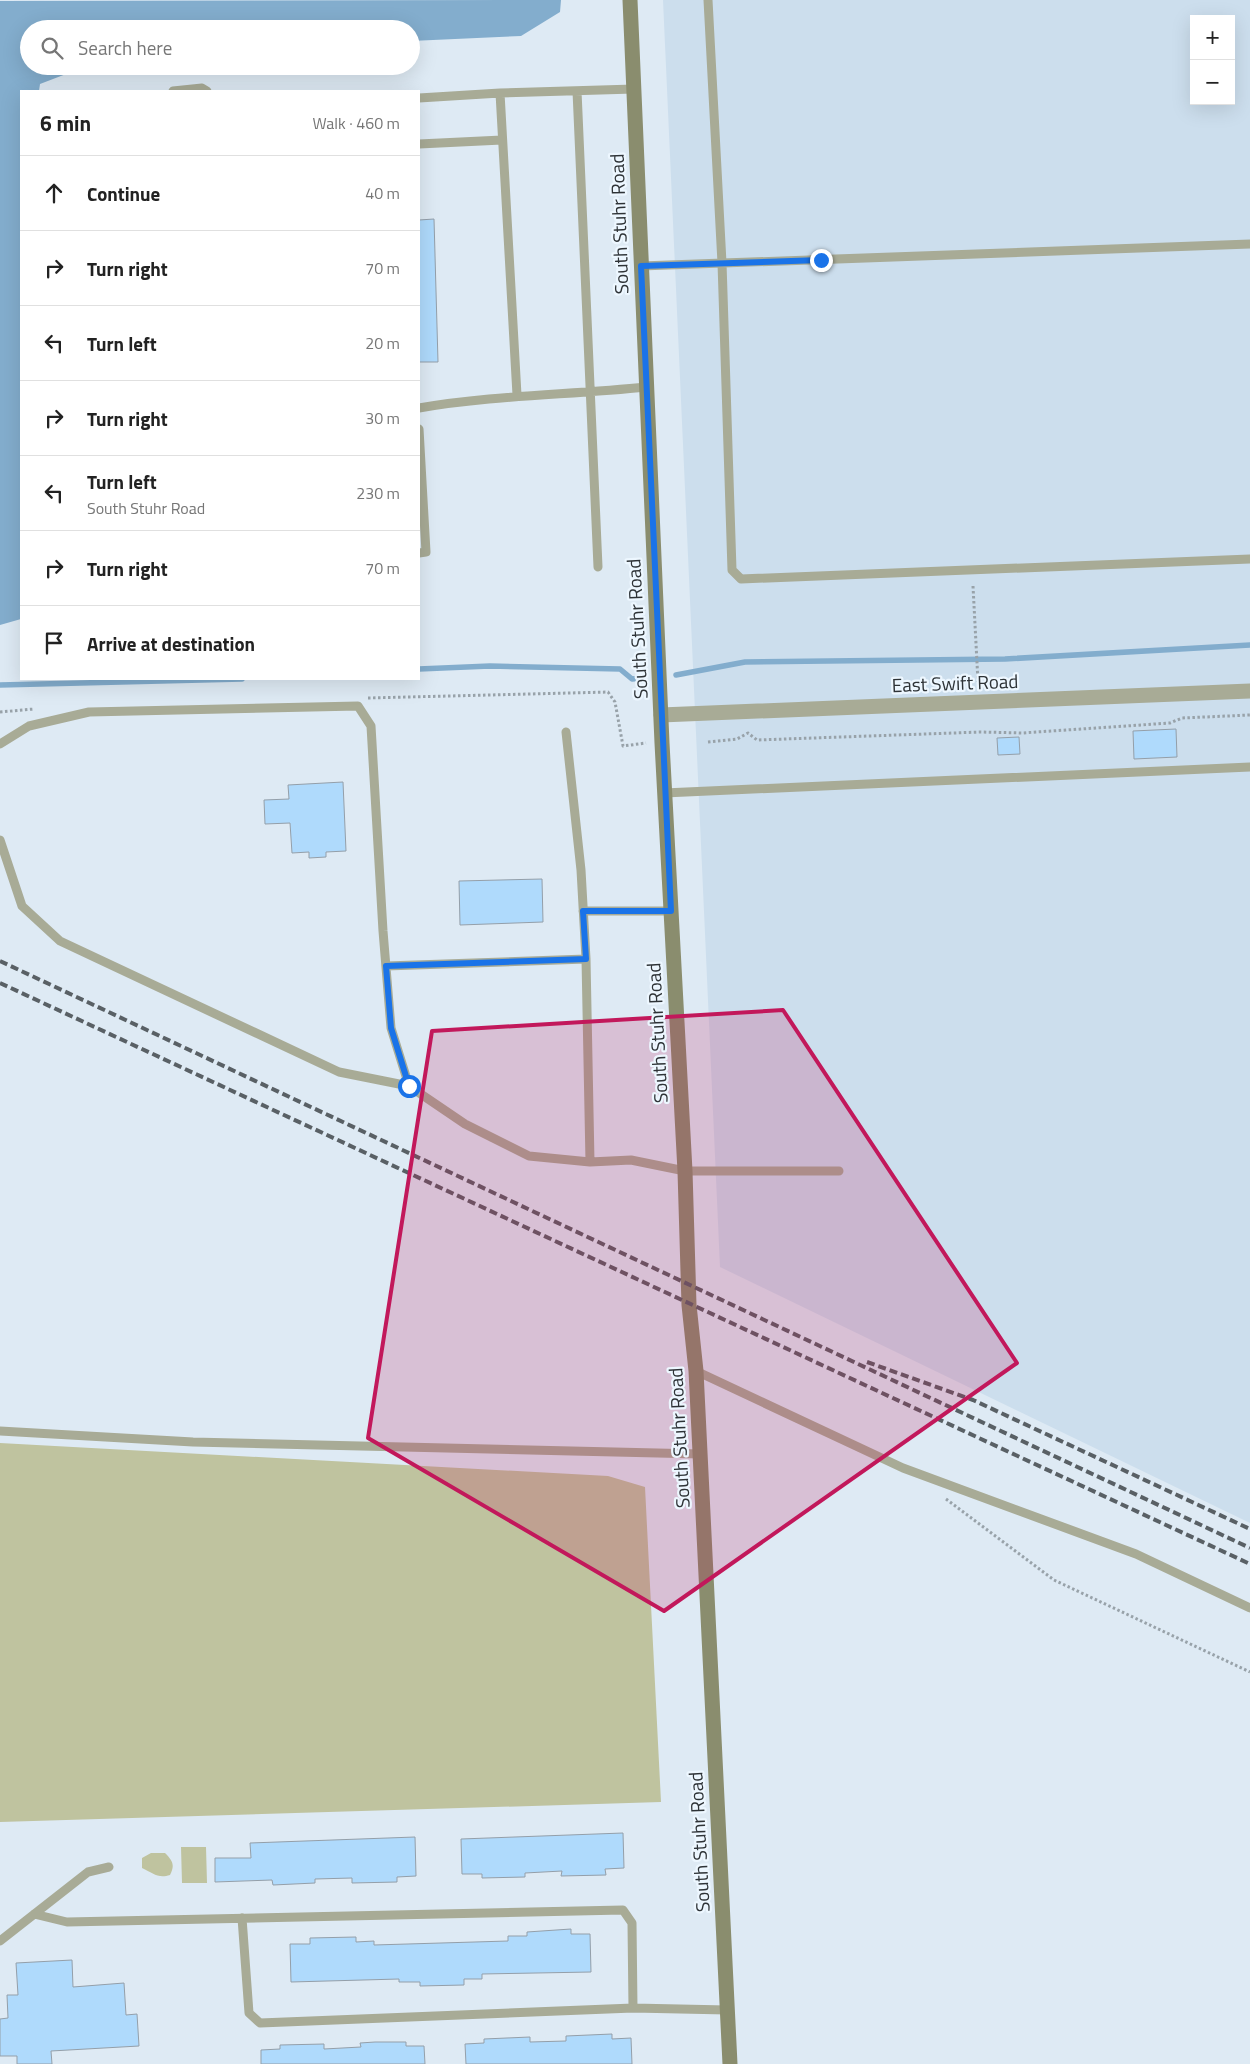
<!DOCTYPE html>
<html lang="en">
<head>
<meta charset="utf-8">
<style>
	:root { --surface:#fff; --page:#f2f2f2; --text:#222; --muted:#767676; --line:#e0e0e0 }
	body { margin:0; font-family:"Titillium Web",sans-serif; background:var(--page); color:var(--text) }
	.controls { position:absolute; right:15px; top:15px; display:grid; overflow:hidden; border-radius:0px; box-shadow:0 5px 20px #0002 }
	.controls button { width:45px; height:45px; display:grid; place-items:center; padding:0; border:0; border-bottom:1px solid var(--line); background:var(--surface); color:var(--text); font:25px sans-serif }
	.stop { position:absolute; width:15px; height:15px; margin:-11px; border:4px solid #1a73e8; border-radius:50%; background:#fff }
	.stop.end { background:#1a73e8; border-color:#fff; box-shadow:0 1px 5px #0008 }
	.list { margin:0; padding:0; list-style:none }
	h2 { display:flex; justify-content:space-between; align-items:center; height:65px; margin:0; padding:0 20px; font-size:21px }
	h2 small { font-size:16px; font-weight:400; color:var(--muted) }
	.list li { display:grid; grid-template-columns:32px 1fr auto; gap:15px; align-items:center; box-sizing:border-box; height:75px; padding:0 20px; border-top:1px solid var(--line) }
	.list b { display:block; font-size:19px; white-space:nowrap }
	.list p { margin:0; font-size:16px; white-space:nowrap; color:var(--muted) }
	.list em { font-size:16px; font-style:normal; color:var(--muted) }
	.icon { flex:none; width:28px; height:28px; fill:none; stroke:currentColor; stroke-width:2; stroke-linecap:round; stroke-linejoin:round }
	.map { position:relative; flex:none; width:1250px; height:2064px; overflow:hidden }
	.search { position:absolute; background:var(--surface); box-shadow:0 5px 20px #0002; left:20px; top:20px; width:400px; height:55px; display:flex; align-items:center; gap:12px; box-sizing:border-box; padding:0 18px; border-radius:28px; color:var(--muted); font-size:19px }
	.panel { position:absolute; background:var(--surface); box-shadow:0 5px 20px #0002; left:20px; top:90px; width:400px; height:590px; border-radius:0px }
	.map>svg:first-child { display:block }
	.built { fill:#ccdeed; fill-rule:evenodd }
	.green { fill:#bfc39f }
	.water { fill:#83adcd }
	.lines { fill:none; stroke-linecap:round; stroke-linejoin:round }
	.stream { stroke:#83adcd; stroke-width:5.5 }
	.building { fill:#afdafc; stroke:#949fa9 }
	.path { stroke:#98a2a9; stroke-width:3; stroke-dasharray:2.5 2.5; stroke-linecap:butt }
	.lane { stroke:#a8ab96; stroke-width:9 }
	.street { stroke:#a8ab96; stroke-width:15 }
	.secondary { stroke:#8a8d6e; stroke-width:15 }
	.rail { stroke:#596065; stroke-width:4; stroke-dasharray:8 4; stroke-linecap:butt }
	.route { stroke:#1a73e8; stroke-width:6 }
	.marked { fill:#c2185b; fill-opacity:0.2; stroke:#c2185b; stroke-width:4; stroke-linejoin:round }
	.labels { text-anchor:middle; stroke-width:4.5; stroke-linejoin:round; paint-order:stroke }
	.street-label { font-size:19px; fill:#2e3337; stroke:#edf7ff }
</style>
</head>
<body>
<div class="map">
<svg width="1250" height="2064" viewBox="0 0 1250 2064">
	<rect width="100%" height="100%" fill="#deeaf4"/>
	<path class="built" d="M663 0H1250V1523L720 1267ZM1194 19H1231V101H1194Z"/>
	<path class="green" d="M0 1443 608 1476 645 1487 661 1802 0 1822Z
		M181 1847H206L207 1883H182Z
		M151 1853H165C173 1861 175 1865 170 1875 158 1879 153 1873 142 1868V1858Z"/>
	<path class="water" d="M561 0 560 12 521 36 411 41V29H29V66H87L40 84 39 91H21V619L0 625V1Z"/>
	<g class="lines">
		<path class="stream" d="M419 669 490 666 620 669 632 679 642 678
			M676 675 745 662 1005 659 1250 645
			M0 685 242 679"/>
	</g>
	<path class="building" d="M434 219 438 362H419V220Z
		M1176 729 1177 757 1134 759 1133 731Z
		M1019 737 1020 754 998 755 997 738Z
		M343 782 346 851 326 852V857L309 858V852L292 853 290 823 265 824 264 800 289 799 288 785Z
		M542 879 543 922 460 925 459 881Z
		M623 1833 624 1868 605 1869 606 1875 561 1876 562 1871 525 1873V1877L482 1878V1874H462L461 1839Z
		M415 1837 416 1876 397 1877V1882L352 1883V1878L315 1879V1883L273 1885 272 1880 215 1882V1858H251L250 1843Z
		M571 1929V1934H590L591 1972 482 1974V1979H464V1985L420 1986V1982H399V1979L291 1982 290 1944H310V1938L356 1937V1942L374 1941V1945L508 1941V1936H527V1932Z
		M72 1960 73 1987 124 1983 126 2015 137 2014 139 2046 51 2051 52 2064H17V2056H0V2019L8 2018 7 1995H18L16 1963Z
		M612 2034V2039L631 2038 632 2064H466L465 2044 484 2043V2039L530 2037V2042L566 2041V2036Z
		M375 2042H406V2046H424L425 2064H261V2050L280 2049V2045L324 2044V2049L361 2047 360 2043Z"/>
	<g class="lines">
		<path class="path" d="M973 586 978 682
			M368 698 608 692 615 702 623 746 646 743
			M0 712 34 709
			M708 742 737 739 748 733 757 740 981 732 1022 733 1170 723 1182 718 1250 715
			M946 1499 1054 1580 1250 1672"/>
		<path class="lane" d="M708 0 722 263 732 570 741 579 1250 559
			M173 91 202 88 207 91
			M577 91 598 567
			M419 98 500 93
			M419 144 502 140
			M641 266 1250 244
			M517 395 500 93 634 89
			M419 408C494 395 570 395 646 387
			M419 429 426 552 419 553
			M566 732 581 870 586 959 590 1162
			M0 744 29 726 89 712 358 706 371 726 383 931 391 1028 409 1086 465 1124 529 1156 590 1162 631 1160 685 1171H839
			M664 793 1250 767
			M0 840 22 906 60 941 339 1072 409 1086
			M583 911H671
			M386 966 586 959
			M696 1371 903 1468 1136 1554 1250 1608
			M0 1431 193 1442 700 1454
			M34 1914 67 1922 623 1910 632 1923 633 2008
			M242 1918 249 2013 260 2023 633 2008 727 2010
			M0 1941 88 1872 109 1867"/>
		<path class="street" d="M661 715 1250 691"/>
		<path class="secondary" d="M630 0 662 743 685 1171 689 1305 696 1371 730 2064"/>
		<path class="rail" d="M0 961 1250 1548
			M0 983 1250 1564
			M867 1362 973 1400 1250 1529"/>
	</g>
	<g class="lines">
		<path class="route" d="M409 1086 391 1028 386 966 586 959 583 911H671L641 266 821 260"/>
	</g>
	<path class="marked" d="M783 1010 1017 1363 664 1611 368 1438 432 1031Z"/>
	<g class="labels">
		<g class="street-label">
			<text transform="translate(619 224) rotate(-92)" y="7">South Stuhr Road</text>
			<text transform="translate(637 629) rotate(-93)" y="7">South Stuhr Road</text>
			<text transform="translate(955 683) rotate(-2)" y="7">East Swift Road</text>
			<text transform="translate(657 1033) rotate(-93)" y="7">South Stuhr Road</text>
			<text transform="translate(679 1438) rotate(-93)" y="7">South Stuhr Road</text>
			<text transform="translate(699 1842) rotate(-93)" y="7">South Stuhr Road</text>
		</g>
	</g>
</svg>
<div class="controls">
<button>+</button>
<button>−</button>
</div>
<div class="stop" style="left:409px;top:1086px"></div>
<div class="stop end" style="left:821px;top:260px"></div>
<div class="search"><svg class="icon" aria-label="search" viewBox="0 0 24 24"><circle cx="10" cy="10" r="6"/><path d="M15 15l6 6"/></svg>Search here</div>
<section class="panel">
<h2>6 min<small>Walk · 460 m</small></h2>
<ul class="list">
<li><svg class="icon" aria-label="ahead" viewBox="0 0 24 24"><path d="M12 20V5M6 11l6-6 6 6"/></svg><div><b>Continue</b></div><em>40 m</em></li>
<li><svg class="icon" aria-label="right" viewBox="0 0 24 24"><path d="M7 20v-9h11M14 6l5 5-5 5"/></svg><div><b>Turn right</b></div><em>70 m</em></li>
<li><svg class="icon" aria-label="left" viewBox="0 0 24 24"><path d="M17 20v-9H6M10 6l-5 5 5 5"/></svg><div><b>Turn left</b></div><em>20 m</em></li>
<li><svg class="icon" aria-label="right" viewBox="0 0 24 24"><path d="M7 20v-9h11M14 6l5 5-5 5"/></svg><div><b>Turn right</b></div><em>30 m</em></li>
<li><svg class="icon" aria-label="left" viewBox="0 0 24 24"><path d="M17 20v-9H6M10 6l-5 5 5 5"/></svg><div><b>Turn left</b><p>South Stuhr Road</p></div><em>230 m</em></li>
<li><svg class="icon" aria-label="right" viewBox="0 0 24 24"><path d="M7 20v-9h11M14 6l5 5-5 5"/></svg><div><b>Turn right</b></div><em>70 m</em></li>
<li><svg class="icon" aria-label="arrive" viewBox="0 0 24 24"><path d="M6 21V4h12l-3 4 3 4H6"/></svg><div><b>Arrive at destination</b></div></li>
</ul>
</section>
</div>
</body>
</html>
